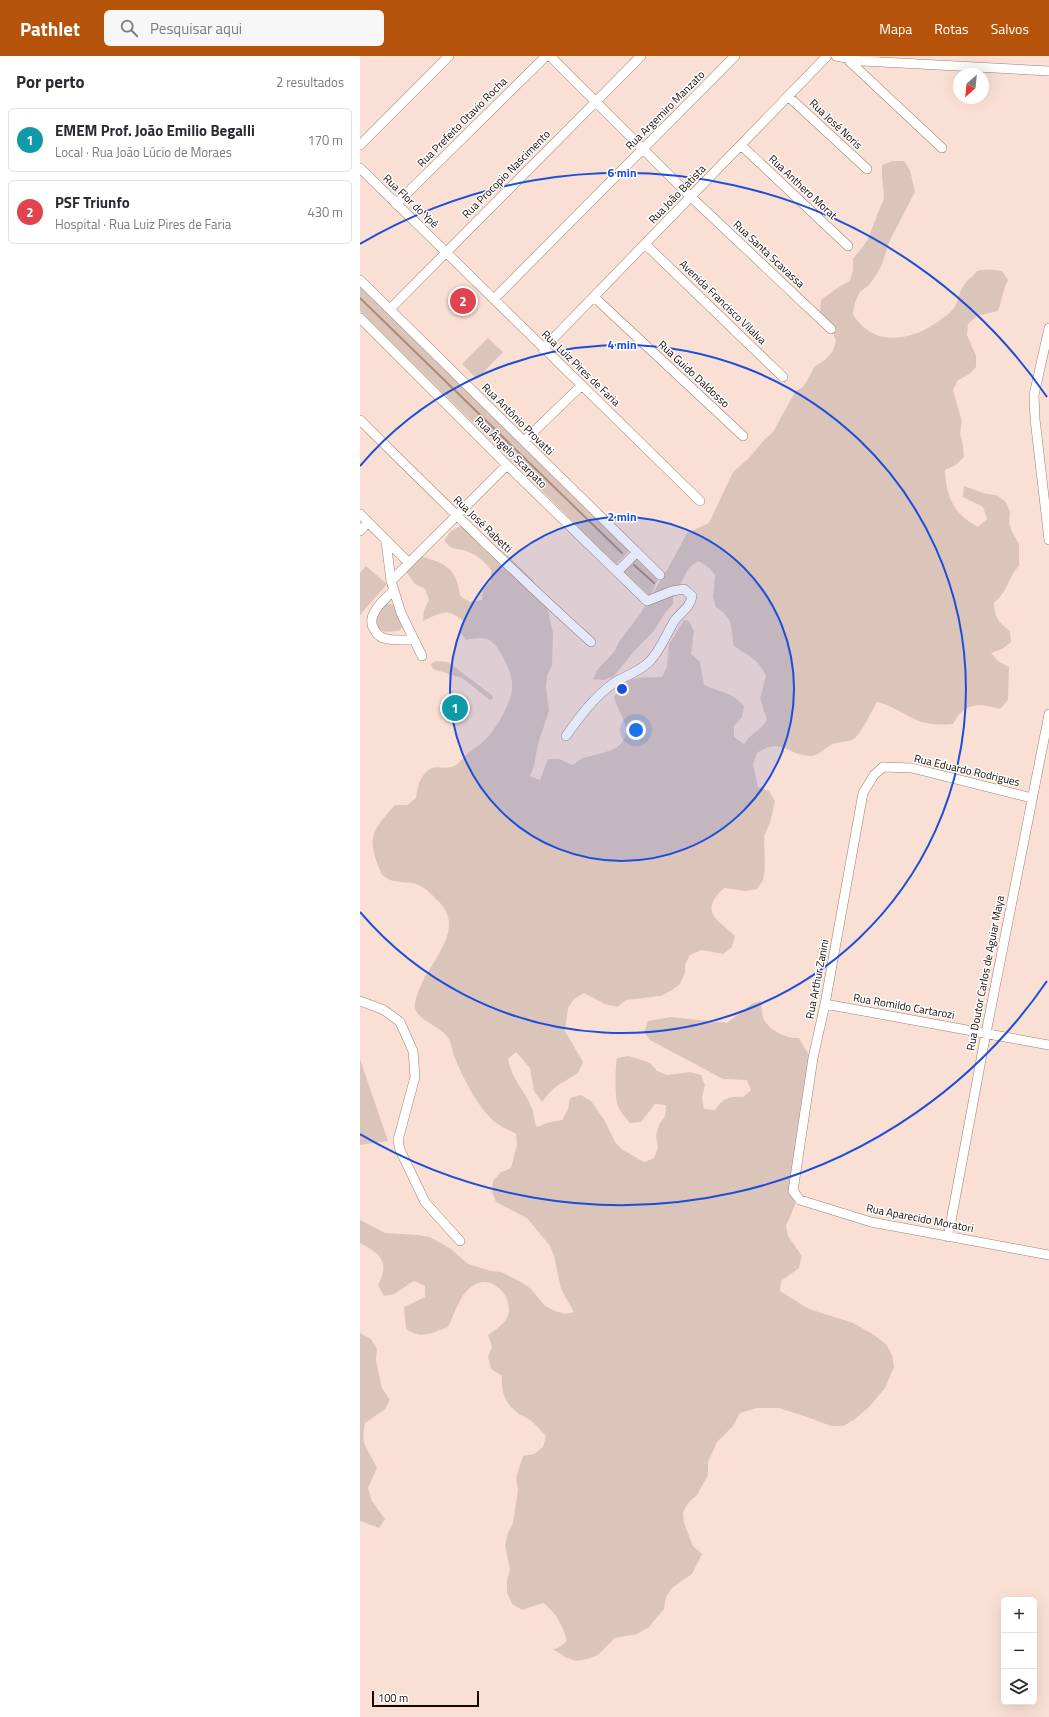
<!DOCTYPE html>
<html lang="pt">
<head>
<meta charset="utf-8">
<style>
	:root { --surface:#fff; --page:#f7f7f7; --text:#2b2b33; --muted:#7c7c81; --line:#e1e1e2; --accent:#b45309 }
	body { margin:0; font-family:"Titillium Web",sans-serif; background:var(--page); color:var(--text) }
	.controls { position:absolute; right:12px; bottom:12px; display:grid; overflow:hidden; border-radius:6px; box-shadow:0 4px 16px #0002 }
	.controls button { width:36px; height:36px; display:grid; place-items:center; padding:0; border:0; border-bottom:1px solid var(--line); background:var(--surface); color:var(--text); font:20px sans-serif }
	.compass { position:absolute; left:593px; top:12px; width:36px; height:36px; border-radius:50%; background:var(--surface); box-shadow:0 4px 16px #0002; rotate:207deg }
	.scale { position:absolute; left:12px; bottom:10px; width:107px; box-sizing:border-box; padding-left:4px; border:2px solid #130905; border-top:0; font-size:11px; line-height:14px; white-space:nowrap; color:#130905; -webkit-text-stroke:3px #fff; paint-order:stroke }
	.you { position:absolute; left:276px; top:674px; width:14px; height:14px; margin:-10px; border:3px solid #fff; border-radius:50%; background:#1a73e8; box-shadow:0 0 0 6px #1a73e833 }
	.badge { display:grid; place-items:center; width:26px; height:26px; border-radius:50%; background:var(--accent); color:#fff; font-size:13px; font-weight:700 }
	.pin { position:absolute; translate:-50% -50%; border:2px solid #fff; box-shadow:0 1px 4px #0006 }
	.list { margin:0; padding:0; list-style:none }
	h2 { display:flex; justify-content:space-between; align-items:center; height:52px; margin:0; padding:0 16px; font-size:17px }
	h2 small { font-size:13px; font-weight:400; color:var(--muted) }
	.list li { display:grid; grid-template-columns:26px 1fr auto; gap:12px; align-items:center; box-sizing:border-box; height:64px; margin:0 8px 8px; padding:0 8px; border:1px solid var(--line); border-radius:6px }
	.list b { display:block; font-size:15px; white-space:nowrap }
	.list p { margin:0; font-size:13px; white-space:nowrap; color:var(--muted) }
	.list em { font-size:13px; font-style:normal; color:var(--muted) }
	.icon { flex:none; width:22px; height:22px; fill:none; stroke:currentColor; stroke-width:2; stroke-linecap:round; stroke-linejoin:round }
	.map { position:relative; flex:none; width:689px; height:1661px; overflow:hidden }
	header { display:flex; align-items:center; gap:24px; box-sizing:border-box; height:56px; padding:0 20px; background:var(--accent); color:#fff }
	header strong { font-size:19px }
	nav { display:flex; gap:22px; margin-inline-start:auto; font-size:14px }
	.search { width:280px; height:36px; background:var(--page); display:flex; align-items:center; gap:10px; box-sizing:border-box; padding:0 14px; border-radius:6px; color:var(--muted); font-size:15px }
	main { display:flex }
	aside { flex:1; background:var(--surface) }
	.map>svg:first-child { display:block }
	.green { fill:#dbc5bb }
	.lines { fill:none; stroke-linecap:round; stroke-linejoin:round }
	.stream { stroke:#ac8c7d; stroke-width:2 }
	.minor-casing { stroke:#9f8174; stroke-width:10 }
	.minor { stroke:#fff; stroke-width:9 }
	.ring { fill:none; stroke:#1d4ed8; stroke-width:2 }
	.labels { text-anchor:middle; stroke-width:3; stroke-linejoin:round; paint-order:stroke }
	.street-label { font-size:11px; fill:#130905; stroke:#fff }
	.centre { fill:#1d4ed8; stroke:#fff; stroke-width:2 }
	.ring-label { font-size:12px; text-anchor:middle; font-weight:bold; fill:#1d4ed8; stroke:#fff; stroke-width:3; stroke-linejoin:round; paint-order:stroke }
</style>
</head>
<body>
<header>
<strong>Pathlet</strong>
<div class="search"><svg class="icon" aria-label="search" viewBox="0 0 24 24"><circle cx="10" cy="10" r="6"/><path d="M15 15l6 6"/></svg>Pesquisar aqui</div>
<nav><a>Mapa</a><a>Rotas</a><a>Salvos</a></nav>
</header>
<main>
<aside>
<h2>Por perto<small>2 resultados</small></h2>
<ul class="list">
<li><span class="badge" style="background:#0f9aa8">1</span><div><b>EMEM Prof. João Emilio Begalli</b><p>Local · Rua João Lúcio de Moraes</p></div><em>170 m</em></li>
<li><span class="badge" style="background:#e0444e">2</span><div><b>PSF Triunfo</b><p>Hospital · Rua Luiz Pires de Faria</p></div><em>430 m</em></li>
</ul>
</aside>
<div class="map">
<svg width="689" height="1661" viewBox="0 0 689 1661">
	<rect width="100%" height="100%" fill="#fae0d4"/>
	<path class="green" d="M533 105H544L550 114 555 136 530 184 522 208 517 218 509 229 500 236 495 246 493 258C513 292 551 285 579 265 583 261 590 258 593 253 598 247 598 241 601 234 604 228 608 223 613 220 614 218 616 216 617 215 625 213 634 214 642 215L648 224C643 234 642 244 638 255L617 260 608 268 607 279 616 300V311L608 319 598 324 593 334 602 366 600 378 603 389 604 401 596 409 585 414C586 441 594 458 618 471L627 463 623 451 603 441 604 430 626 438 636 439 646 446 650 456 649 467 653 478 659 488V510C647 523 648 536 634 547 635 561 638 566 650 575L651 586 642 593 631 597 638 605 649 611 648 644 640 653C618 647 605 646 593 668 581 669 570 669 559 665 544 659 532 649 517 646 513 653 500 679 494 683 487 687 478 685 471 689 465 692 459 699 452 700 429 701 422 680 397 697L393 708 398 731 409 735 415 745 410 767 404 780 405 813 403 824 397 833 386 835 364 832C339 856 356 862 375 880L372 891 363 898 342 894 330 899 325 909V916L320 928 312 934 301 940 266 944 257 951 245 948 224 937 214 943 208 952 205 975 223 1006 218 1017 197 1030 189 1037 182 1046 174 1035 170 1012 156 996 148 1003C153 1026 163 1031 171 1050 175 1057 173 1064 177 1071L190 1066 202 1064 208 1053 210 1042 221 1039 231 1045 245 1065 255 1086 263 1094 284 1106 294 1102 298 1091 296 1080 299 1069 305 1060 306 1049 295 1048 281 1066 270 1067C265 1061 259 1055 257 1047 255 1038 255 1012 257 1002L268 1000 279 1003 290 1007 297 1015 307 1019 330 1016 341 1019 345 1029 342 1042 344 1053 355 1054C363 1042 369 1040 383 1041L391 1034 387 1024 363 1023 290 984 284 976 288 965 311 961 367 967 393 947 401 945C402 951 401 959 404 964 411 975 427 983 439 982L454 1008 446 1066 436 1086 435 1149 426 1170 428 1180 442 1200 439 1212 421 1225 420 1235 449 1253 493 1267 514 1279 526 1288 532 1299 534 1311 525 1332 510 1350 494 1364 483 1370H471L447 1361 419 1352H397L380 1357 373 1370 357 1386 348 1406V1419L337 1439 329 1446 323 1456 324 1467 333 1490 342 1498 332 1518 312 1532 306 1541 304 1553 289 1571 277 1578 255 1582 238 1599 227 1603 216 1605 205 1601 193 1593 198 1592 207 1585C203 1570 196 1556 183 1547L162 1554 152 1548 147 1536V1525L150 1513 145 1489 148 1477 153 1467 158 1434 156 1422 163 1400 174 1398 183 1391 186 1380C181 1374 176 1369 170 1364 167 1362 163 1360 159 1358 145 1348 141 1336 142 1320L131 1313 128 1301 132 1291 128 1279C134 1275 141 1270 145 1265 159 1247 133 1213 111 1231 99 1240 95 1257 88 1271 71 1277 63 1284 46 1273L44 1251 65 1241V1230L54 1225 34 1238 24 1240 18 1229C30 1206 21 1198 0 1187V1164L25 1177 58 1179 70 1181 91 1193 108 1208 131 1215 141 1216 161 1226 171 1233 185 1250 195 1255 206 1258 214 1256 201 1233 194 1200 190 1190 167 1162 136 1146 132 1136 133 1125 141 1116 151 1112 157 1089 156 1078C149 1074 141 1071 135 1066 118 1052 103 1022 95 1002 92 996 92 987 88 982 81 970 58 965 55 952 54 947 57 939 59 934 70 904 109 872 76 843 72 839 68 834 62 831 53 825 44 827 33 825 29 824 26 821 22 819 7 783 9 778 35 749H47L56 742C57 732 60 719 70 713 77 709 87 714 94 710 100 707 104 701 109 696 115 692 121 688 126 683 136 673 152 646 152 632 153 619 145 604 138 593 130 580 119 581 106 584L99 575 103 565C87 551 81 557 63 565L64 554 69 544 65 533 55 528 41 509 40 498C57 499 85 503 94 519 98 526 99 533 100 540L110 546 122 544 123 533 131 525V514C124 505 115 497 103 494 92 492 93 494 84 485L90 476 100 470 111 473 121 478 148 500 173 524 188 555 193 577 192 610 187 620 186 631 189 655 178 688 174 710 170 720 180 724 188 703H199L213 709C216 707 220 703 223 702 238 697 267 696 266 673 266 667 256 649 254 641 270 618 277 622 302 621L307 611 309 588 324 564 329 565 334 575 331 598 340 606 344 629C361 637 371 635 384 650L382 661 374 670V681L384 688C391 677 400 675 407 664L400 642 406 620C399 603 388 600 374 590 370 570 375 564 356 551L353 541 355 519 348 511 338 505 329 512 313 542V548L305 557 293 576 276 593 254 620 244 624 233 623 238 613 254 596 259 586 280 558 311 507 327 477 349 467 373 416 389 402 404 384 413 376 435 336 444 330 455 310 465 304 473 295 476 284 467 263 460 255 461 244 480 230 490 225 493 214V203L507 185 524 142 522 120V109Z
		M0 231 269 495 256 508 0 255Z
		M128 282 143 296 117 323 102 308Z
		M276 503 298 524 290 540 264 516Z
		M6 510 27 528 0 559V517Z
		M27 547 34 549 43 570 40 574C31 576 21 578 15 569L16 560Z
		M76 605 88 606 133 640V643L130 644 102 622 73 613 71 608Z
		M0 1003 28 1085 0 1089Z
		M0 1277 11 1283 17 1293 16 1305 22 1332 30 1344 25 1353 5 1367C0 1392 8 1391 17 1412L8 1432 12 1445 25 1463 19 1472 0 1465Z"/>
	<g class="lines">
		<path class="stream" d="M0 242 262 497
			M274 509 294 527"/>
		<g class="minor-casing">
			<path id="minor" d="M190 0 331 141 471 273
				M476 0 502 5 689 15
				M486 2 582 92
				M429 41 507 113
				M0 89 89 0
				M382 90 488 190
				M0 112 340 445
				M36 148 186 0
				M285 188 423 321
				M0 224 300 519
				M234 241 383 380
				M134 243 375 0
				M30 253 281 0
				M0 262 150 412 287 545 312 535 324 533 332 540C330 552 322 555 315 564 306 578 301 594 289 606 280 615 266 620 255 626 235 640 220 660 206 680
				M689 272 674 339 675 363 689 484
				M183 293 467 0
				M0 364C76 439 152 515 231 586
				M164 385 221 330
				M0 458 49 507
				M0 475 8 466
				M26 485 31 525 41 557 62 600
				M257 516 277 496
				M31 525 147 409
				M34 534C25 543 5 559 14 573 16 577 18 580 23 582 33 585 44 584 54 584
				M672 742 552 712 523 711 514 719 503 737 465 948 453 1002 433 1135 440 1144 511 1166 689 1199
				M0 945 24 954 40 966 53 995 55 1021 38 1084 40 1094 65 1146 100 1185
				M465 948 689 989
				M588 1181 626 977 689 658"/>
		</g>
		<use href="#minor" class="minor"/>
	</g>
	<circle cx="262" cy="633" r="172" fill="#1d4ed8" fill-opacity=".12"/>
	<g class="ring">
		<circle cx="262" cy="633" r="172"/>
		<path d="M0 410A344 344 0 1 1 0 856"/>
		<path d="M687 925A516 516 0 0 1 0 1078M0 188A516 516 0 0 1 687 341"/>
	</g>
	<g class="labels">
		<g class="street-label">
			<text transform="translate(305 54) rotate(-45)" y="4">Rua Argemiro Manzato</text>
			<text transform="translate(102 66) rotate(-45)" y="4">Rua Prefeito Otavio Rocha</text>
			<text transform="translate(476 68) rotate(43)" y="4">Rua José Noris</text>
			<text transform="translate(146 118) rotate(-45)" y="4">Rua Procopio Nascimento</text>
			<text transform="translate(443 131) rotate(43)" y="4">Rua Anthero Morat</text>
			<text transform="translate(317 138) rotate(-46)" y="4">Rua João Batista</text>
			<text transform="translate(51 145) rotate(44)" y="4">Rua Flor do Ypê</text>
			<text transform="translate(409 198) rotate(43)" y="4">Rua Santa Scavassa</text>
			<text transform="translate(363 246) rotate(44)" y="4">Avenida Francisco Vilalva</text>
			<text transform="translate(221 312) rotate(44)" y="4">Rua Luiz Pires de Faria</text>
			<text transform="translate(334 318) rotate(43)" y="4">Rua Guido Daldosso</text>
			<text transform="translate(158 363) rotate(45)" y="4">Rua Antônio Provatti</text>
			<text transform="translate(151 396) rotate(45)" y="4">Rua Ângelo Scarpato</text>
			<text transform="translate(123 468) rotate(44)" y="4">Rua José Rabetti</text>
			<text transform="translate(607 714) rotate(13)" y="4">Rua Eduardo Rodrigues</text>
			<text transform="translate(625 917) rotate(-79)" y="4">Rua Doutor Carlos de Aguiar Maya</text>
			<text transform="translate(457 923) rotate(-79)" y="4">Rua Arthur Zanini</text>
			<text transform="translate(544 950) rotate(10)" y="4">Rua Romildo Cartarozi</text>
			<text transform="translate(560 1162) rotate(11)" y="4">Rua Aparecido Moratori</text>
		</g>
	</g>
	<circle cx="262" cy="633" r="6" class="centre"/>
	<g class="ring-label">
		<text x="262" y="121">6 min</text>
		<text x="262" y="293">4 min</text>
		<text x="262" y="465">2 min</text>
	</g>
</svg>
<div class="controls">
<button>+</button>
<button>−</button>
<button><svg class="icon" aria-label="layers" viewBox="0 0 24 24"><path d="M12 4l9 5-9 5-9-5zM3 14l9 5 9-5"/></svg></button>
</div>
<svg class="compass" viewBox="-18 -18 36 36"><path d="M0-13l5 13h-10z" fill="#e53935"/><path d="M0 13l5-13h-10z" fill="#7c7c81"/></svg>
<div class="scale">100 m</div>
<div class="you"></div>
<div class="pin badge" style="left:95px;top:652px;background:#0f9aa8">1</div>
<div class="pin badge" style="left:103px;top:245px;background:#e0444e">2</div>
</div>
</main>
</body>
</html>
